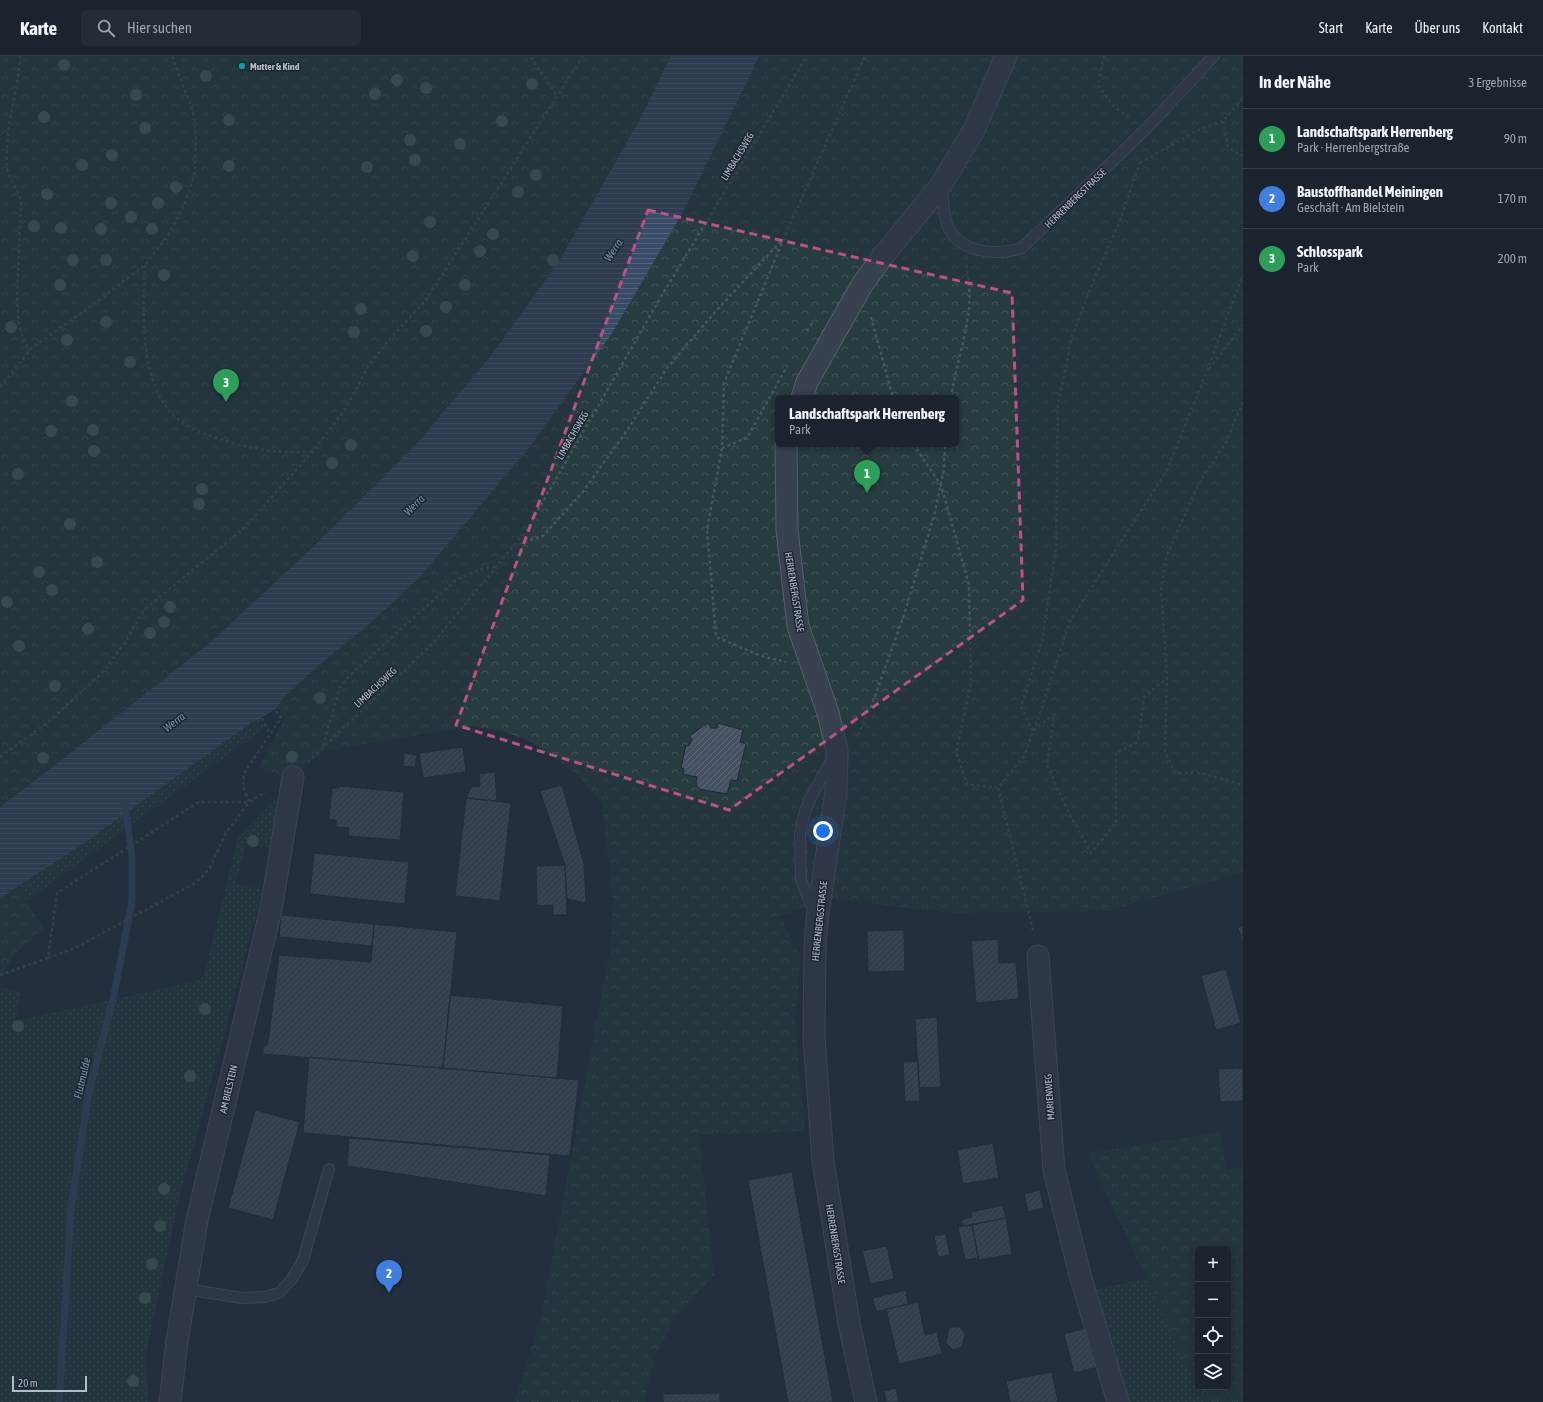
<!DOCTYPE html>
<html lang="de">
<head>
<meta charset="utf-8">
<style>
	:root { --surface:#1b232e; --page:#242b36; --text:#f1f3f6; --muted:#a0a4aa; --line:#39404a; --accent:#db2777 }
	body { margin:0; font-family:"Asap Condensed",sans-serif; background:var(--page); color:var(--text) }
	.controls { position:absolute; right:12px; bottom:12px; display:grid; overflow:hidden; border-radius:6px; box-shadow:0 2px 10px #0003 }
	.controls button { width:36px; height:36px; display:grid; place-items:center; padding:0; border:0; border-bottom:1px solid var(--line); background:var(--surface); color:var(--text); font:20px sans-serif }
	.scale { position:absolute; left:12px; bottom:10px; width:75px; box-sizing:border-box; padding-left:4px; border:2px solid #b4bcc9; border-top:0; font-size:11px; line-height:14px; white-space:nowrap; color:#b4bcc9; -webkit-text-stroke:3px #1d2633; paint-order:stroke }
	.you { position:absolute; left:823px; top:775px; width:14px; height:14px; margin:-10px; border:3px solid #fff; border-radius:50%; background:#1a73e8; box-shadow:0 0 0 6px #1a73e833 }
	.badge { display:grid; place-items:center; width:26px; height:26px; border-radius:50%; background:var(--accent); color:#fff; font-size:13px; font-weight:700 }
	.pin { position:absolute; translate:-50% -33px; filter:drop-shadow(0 1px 2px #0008) }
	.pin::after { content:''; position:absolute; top:21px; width:14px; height:12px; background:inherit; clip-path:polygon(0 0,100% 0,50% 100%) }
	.popup { position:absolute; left:775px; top:339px; width:184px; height:52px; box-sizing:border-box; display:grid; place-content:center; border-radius:6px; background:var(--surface); filter:drop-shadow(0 1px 3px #0005); font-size:13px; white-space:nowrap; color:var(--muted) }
	.popup b { font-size:15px; color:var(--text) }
	.popup::after { content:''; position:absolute; left:50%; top:100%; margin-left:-8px; border:8px solid transparent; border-top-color:var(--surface) }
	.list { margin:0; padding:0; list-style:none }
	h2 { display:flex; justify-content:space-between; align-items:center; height:52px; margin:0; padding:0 16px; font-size:17px }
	h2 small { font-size:13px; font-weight:400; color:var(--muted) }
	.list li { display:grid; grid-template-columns:26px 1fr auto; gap:12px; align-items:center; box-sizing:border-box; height:60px; padding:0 16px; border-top:1px solid var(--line) }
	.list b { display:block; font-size:15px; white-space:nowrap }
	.list p { margin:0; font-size:13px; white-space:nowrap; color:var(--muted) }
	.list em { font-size:13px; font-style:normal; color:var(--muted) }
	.icon { flex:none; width:22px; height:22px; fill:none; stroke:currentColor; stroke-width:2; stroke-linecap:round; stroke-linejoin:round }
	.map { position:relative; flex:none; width:1243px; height:1346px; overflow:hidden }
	header { display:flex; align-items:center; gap:24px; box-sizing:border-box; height:56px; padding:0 20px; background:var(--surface); border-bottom:1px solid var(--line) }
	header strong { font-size:19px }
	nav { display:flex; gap:22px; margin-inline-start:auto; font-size:14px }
	.search { width:280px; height:36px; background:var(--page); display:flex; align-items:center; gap:10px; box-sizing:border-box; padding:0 14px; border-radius:6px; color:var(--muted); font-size:15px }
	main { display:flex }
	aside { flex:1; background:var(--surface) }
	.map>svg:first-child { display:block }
	.grass { fill:url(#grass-dots) }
	.forest { fill:url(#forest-crowns); fill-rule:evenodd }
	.water { fill:url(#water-rules) }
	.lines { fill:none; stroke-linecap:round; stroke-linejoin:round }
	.stream { stroke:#394c67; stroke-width:7 }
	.building { fill:url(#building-hatch); stroke:#1f2835 }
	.lane-casing { stroke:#565f6c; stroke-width:12 }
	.street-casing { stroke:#565f6c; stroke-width:23 }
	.path { stroke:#44595c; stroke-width:2.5; stroke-dasharray:3 3; stroke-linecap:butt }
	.lane { stroke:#38414e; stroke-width:10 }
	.street { stroke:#38414e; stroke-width:21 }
	.tree { fill:#4b6a5d }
	.marked { fill:none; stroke:#bd5182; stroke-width:3; stroke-dasharray:8 5; stroke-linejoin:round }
	.culture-dot { fill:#0f9aa8; stroke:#1d2633; stroke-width:1.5 }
	.labels { text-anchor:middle; stroke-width:3; stroke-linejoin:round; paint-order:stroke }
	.poi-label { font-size:10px; font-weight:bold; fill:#b4bcc9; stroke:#1d2633; text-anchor:start }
	.street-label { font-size:10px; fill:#b4bcc9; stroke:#1d2633 }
	.water-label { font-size:11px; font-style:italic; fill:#7c92b1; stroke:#1d2633 }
</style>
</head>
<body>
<header>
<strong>Karte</strong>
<div class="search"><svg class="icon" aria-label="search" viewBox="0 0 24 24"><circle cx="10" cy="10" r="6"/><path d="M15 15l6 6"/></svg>Hier suchen</div>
<nav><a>Start</a><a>Karte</a><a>Über uns</a><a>Kontakt</a></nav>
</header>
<main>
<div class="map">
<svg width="1243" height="1346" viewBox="0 0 1243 1346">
	<defs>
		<pattern id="grass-dots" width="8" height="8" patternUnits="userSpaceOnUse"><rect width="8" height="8" fill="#263c3f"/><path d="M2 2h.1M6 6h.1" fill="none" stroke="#435659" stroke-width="1.8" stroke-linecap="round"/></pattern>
		<pattern id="forest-crowns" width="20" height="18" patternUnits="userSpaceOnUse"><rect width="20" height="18" fill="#263c3f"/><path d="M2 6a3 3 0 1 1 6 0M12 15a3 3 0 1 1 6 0" fill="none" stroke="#435659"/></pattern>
		<pattern id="water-rules" width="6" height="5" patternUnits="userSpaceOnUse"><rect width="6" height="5" fill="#394c67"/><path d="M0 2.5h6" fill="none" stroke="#53647b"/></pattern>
		<pattern id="building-hatch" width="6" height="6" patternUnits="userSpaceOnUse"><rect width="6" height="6" fill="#455162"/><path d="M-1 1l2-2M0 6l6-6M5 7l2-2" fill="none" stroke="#5d6877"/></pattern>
	</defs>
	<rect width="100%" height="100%" fill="#242f3e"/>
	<path class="grass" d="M260 663 265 672 26 846 17 832 83 788 251 667Z
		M276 743 283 752 273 793 246 787 236 827 263 834 195 1086 181 1133 145 1302 149 1346H0V931L21 937 15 965 197 925 204 920 238 782Z
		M1146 1222 1205 1346H1128L1095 1234Z"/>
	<path class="forest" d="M0 0H671L640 63 558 207 490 301 413 392 313 491 211 586 50 713 0 751Z
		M759 0H1243V816L1108 855 951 857 831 843 780 860 801 901 795 965 805 1075 699 1079 714 1219 676 1260 655 1300 646 1336V1346H514L541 1262 611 889 613 842 602 748 579 720 531 686 503 675 472 670 327 694 286 721 259 712 284 662 277 652 283 642 319 609 367 570 420 521 528 393 611 279 683 156 744 32ZM778 342H956V388H778Z
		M0 805 44 872 13 900 0 923Z
		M1221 1076 1226 1114 1243 1111V1346H1205L1097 1118 1089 1097ZM1198 1193H1228V1331H1198Z"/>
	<path class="water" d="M671 0H759L744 32 683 156 611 279 528 393 420 521 367 570 319 609 283 642 277 652 260 663 251 667 83 788 0 842V751L50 713 211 586 313 491 413 392 490 301 558 207 640 63Z"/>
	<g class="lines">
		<path class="stream" d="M59 1346 71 1152 89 1035 113 944 132 845V801L125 747"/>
	</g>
	<path class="building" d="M708 667 711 672H717L718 667 743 674 740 686 746 688 737 725 731 724 727 738 699 733 696 727 697 721 683 718 684 713 681 712 686 689 689 690 692 683 689 680Z
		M463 691 466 716 423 722 419 697Z
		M404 697 417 699 415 711 403 710Z
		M495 716 497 745 466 742 471 731 480 730 479 718Z
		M562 729 584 808 586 847 567 843 565 809 540 735Z
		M339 730 404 736 400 784 348 780 349 772 336 771V764L329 763 332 732H339Z
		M466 742 511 747 500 845 455 840Z
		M314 797 409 806 405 848 310 838Z
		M565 809 567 859H553V849L537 850 536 810Z
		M281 859 374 868 372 890 279 881Z
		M374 868 457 876 443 1012 263 998V992L268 987 279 899 371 906Z
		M1243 870V888L1238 872Z
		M904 874 905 915 868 916 867 875Z
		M998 883 999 907 1016 906 1019 943 976 947 971 885Z
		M1226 913 1241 967 1216 974 1201 920Z
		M450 939 563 950 557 1022 443 1012Z
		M937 961 941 1031 919 1032 915 963Z
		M309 1001 579 1024 570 1100 303 1077Z
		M918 1005 920 1045 905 1046 903 1006Z
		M1243 1012V1045L1220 1046 1218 1013Z
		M255 1054 300 1066 273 1164 228 1152Z
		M349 1082 550 1099 546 1140 347 1110Z
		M993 1087 999 1122 963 1128 957 1094Z
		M792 1116 833 1346H788L748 1124Z
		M1040 1134 1044 1152 1028 1156 1024 1138Z
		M1003 1149 1006 1162 963 1170 961 1164 972 1161 971 1156Z
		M1006 1162 1012 1198 979 1204 972 1169Z
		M972 1169 978 1202 965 1204 958 1171Z
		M946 1178 950 1199 938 1201 934 1180Z
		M887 1190 894 1223 870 1228 862 1195Z
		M906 1234 908 1248 876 1256 873 1242Z
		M918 1246 925 1279 937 1276 942 1298 899 1308 886 1253Z
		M949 1271H960L965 1278 962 1291 953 1294 946 1287Z
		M1088 1272 1098 1311 1074 1317 1064 1278Z
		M1052 1316 1058 1346H1010L1006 1325Z
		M896 1332 899 1346H886L884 1335Z
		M720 1337V1346H663V1338Z"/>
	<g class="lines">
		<g class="lane-casing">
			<path id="lane" d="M942 131C943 144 943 156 947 168 958 198 997 200 1022 192L1146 73 1214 0
				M814 856 801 824 800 777 805 755 813 737 832 704
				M186 1233 242 1242 264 1241 279 1237 292 1223 303 1204 329 1113"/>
		</g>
		<g class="street-casing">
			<path id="street" d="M802 342 807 326 862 229 883 200 941 129 974 74 1006 0
				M786 388 787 474 798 570 828 657 837 694 836 736 817 864 815 890 814 982 823 1105 849 1267 866 1346
				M1038 900 1054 1114 1080 1219 1118 1346
				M170 1346 177 1285 197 1164 271 853 293 721"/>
		</g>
		<path class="path" d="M20 0C19 32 7 62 7 95 7 100 6 108 7 113 10 124 18 133 21 144L17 243 19 269 24 285 30 295
			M1104 0 1098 29 1114 51 1131 63
			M531 1 557 40
			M1223 65 1228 92 1243 100
			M1140 107 1200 73 1223 65 1243 42
			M145 209C143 254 139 323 172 358 185 371 208 380 226 385 255 394 283 398 313 395
			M871 261 893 342
			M807 275 813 266
			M1209 313 1243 269
			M785 314 747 382 722 392 724 327 784 182 865 0
			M0 331 32 292 98 245 145 209 168 179 182 153 190 134 195 116 196 80 193 56 172 0
			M951 342C955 314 964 288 968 260 971 243 969 225 966 208
			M1243 346 1226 386 1198 429 1167 499 1161 533 1167 622 1165 696 1175 717H1201L1243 729
			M913 388 941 429 969 529 971 627 956 696 967 728 998 732 1025 699 1033 675 1054 658 1047 709 1069 757 1091 797 1116 767V697L1138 686 1144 641 1167 622
			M722 392 707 474 716 581 761 600 786 606
			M513 490 543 480 582 437 628 373 667 312 715 256 782 184
			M262 662 270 677
			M1033 675 1021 651 1042 585 1056 492 1058 349 1072 280 1095 221 1120 165 1141 103
			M1034 675 1070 565 1167 414 1207 315 1243 218
			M858 679 872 648 903 562 934 460 944 413 945 388
			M323 690 340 631 350 619 456 524 478 514 495 511
			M0 701 47 667 103 616 124 588 144 554 244 472 313 395 345 354 367 312 387 286 426 244 583 0
			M308 706 432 588 526 475 662 239 807 0
			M998 732 1034 878
			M48 902 75 892 197 826 210 812 226 777 249 746 243 731 244 717 281 662 275 654
			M0 919 48 902 57 837 199 746H249L266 736"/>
		<use href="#lane" class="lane"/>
		<use href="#street" class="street"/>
	</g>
	<g class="tree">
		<circle cx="64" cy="9" r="6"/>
		<circle cx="206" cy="20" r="6"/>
		<circle cx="397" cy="24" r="6"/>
		<circle cx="532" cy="28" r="6"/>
		<circle cx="426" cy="32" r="6"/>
		<circle cx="375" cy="38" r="6"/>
		<circle cx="136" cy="39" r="6"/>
		<circle cx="44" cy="61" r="6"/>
		<circle cx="229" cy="64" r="6"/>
		<circle cx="502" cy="65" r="6"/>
		<circle cx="145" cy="72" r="6"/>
		<circle cx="410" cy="84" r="6"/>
		<circle cx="460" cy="88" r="6"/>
		<circle cx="112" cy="99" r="6"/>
		<circle cx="415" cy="104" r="6"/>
		<circle cx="82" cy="109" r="6"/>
		<circle cx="229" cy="110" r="6"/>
		<circle cx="367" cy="111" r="6"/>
		<circle cx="536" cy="119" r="6"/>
		<circle cx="176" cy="131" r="6"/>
		<circle cx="518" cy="136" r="6"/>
		<circle cx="47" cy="138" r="6"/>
		<circle cx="111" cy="147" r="6"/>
		<circle cx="158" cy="147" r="6"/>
		<circle cx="131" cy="161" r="6"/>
		<circle cx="430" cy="166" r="6"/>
		<circle cx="34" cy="170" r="6"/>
		<circle cx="61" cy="172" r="6"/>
		<circle cx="101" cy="173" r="6"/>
		<circle cx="152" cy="173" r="6"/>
		<circle cx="493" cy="178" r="6"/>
		<circle cx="480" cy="195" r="6"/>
		<circle cx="413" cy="200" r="6"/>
		<circle cx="73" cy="204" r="6"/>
		<circle cx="106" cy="204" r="6"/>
		<circle cx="553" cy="204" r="6"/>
		<circle cx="164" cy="219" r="6"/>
		<circle cx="60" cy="229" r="6"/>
		<circle cx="465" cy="229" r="6"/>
		<circle cx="446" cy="251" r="6"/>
		<circle cx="361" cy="253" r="6"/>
		<circle cx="106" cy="266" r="6"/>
		<circle cx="11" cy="271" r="6"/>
		<circle cx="426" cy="275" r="6"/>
		<circle cx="354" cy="276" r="6"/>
		<circle cx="67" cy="284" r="6"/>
		<circle cx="130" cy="306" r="6"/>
		<circle cx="72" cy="345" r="6"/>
		<circle cx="93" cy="374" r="6"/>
		<circle cx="51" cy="375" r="6"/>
		<circle cx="351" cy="389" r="6"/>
		<circle cx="94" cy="395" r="6"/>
		<circle cx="332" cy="407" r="6"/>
		<circle cx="18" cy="418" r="6"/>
		<circle cx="202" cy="433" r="6"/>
		<circle cx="199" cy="448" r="6"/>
		<circle cx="70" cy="468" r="6"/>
		<circle cx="97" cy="506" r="6"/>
		<circle cx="39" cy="516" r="6"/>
		<circle cx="52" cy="534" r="6"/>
		<circle cx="7" cy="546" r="6"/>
		<circle cx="170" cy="551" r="6"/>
		<circle cx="164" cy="566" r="6"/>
		<circle cx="88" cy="573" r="6"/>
		<circle cx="150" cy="577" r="6"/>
		<circle cx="19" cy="590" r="6"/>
		<circle cx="55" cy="630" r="6"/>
		<circle cx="320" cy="642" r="6"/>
		<circle cx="292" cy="701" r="6"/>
		<circle cx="43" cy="702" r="6"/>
		<circle cx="253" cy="785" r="6"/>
		<circle cx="205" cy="953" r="6"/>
		<circle cx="18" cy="970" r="6"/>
		<circle cx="190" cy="1020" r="6"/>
		<circle cx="164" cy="1133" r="6"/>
		<circle cx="160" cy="1170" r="6"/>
		<circle cx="152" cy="1208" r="6"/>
		<circle cx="145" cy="1242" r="6"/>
		<circle cx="133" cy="1325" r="6"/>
	</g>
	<path d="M0 0H1243V1346H0ZM648 154 1012 237 1023 544 729 754 456 669Z" fill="#242f3e" fill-opacity=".55" fill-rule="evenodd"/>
	<path class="marked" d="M648 154 1012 237 1023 544 729 754 456 669Z"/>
	<circle class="culture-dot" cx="242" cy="10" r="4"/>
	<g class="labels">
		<g class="poi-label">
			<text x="250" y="14">Mutter &amp; Kind</text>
		</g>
		<g class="street-label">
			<text transform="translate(737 100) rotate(-59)" y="4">LIMBACHSWEG</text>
			<text transform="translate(1075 142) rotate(-44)" y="4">HERRENBERGSTRASSE</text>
			<text transform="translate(572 379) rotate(-60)" y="4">LIMBACHSWEG</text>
			<text transform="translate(795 536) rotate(81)" y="4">HERRENBERGSTRASSE</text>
			<text transform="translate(375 631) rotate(-43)" y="4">LIMBACHSWEG</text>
			<text transform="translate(819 865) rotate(-84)" y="4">HERRENBERGSTRASSE</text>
			<text transform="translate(228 1033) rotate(-77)" y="4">AM BIELSTEIN</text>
			<text transform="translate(1049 1041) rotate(-94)" y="4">MARIENWEG</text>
			<text transform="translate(836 1188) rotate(81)" y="4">HERRENBERGSTRASSE</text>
		</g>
		<g class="water-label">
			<text transform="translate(613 194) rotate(-56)" y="4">Werra</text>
			<text transform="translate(414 449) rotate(-45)" y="4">Werra</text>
			<text transform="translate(174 666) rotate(-38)" y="4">Werra</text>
			<text transform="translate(82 1022) rotate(-77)" y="4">Flutmulde</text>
		</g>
	</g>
</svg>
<div class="controls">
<button>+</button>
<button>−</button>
<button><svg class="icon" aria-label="locate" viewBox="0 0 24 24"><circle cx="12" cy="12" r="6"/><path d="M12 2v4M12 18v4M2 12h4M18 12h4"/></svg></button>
<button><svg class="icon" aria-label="layers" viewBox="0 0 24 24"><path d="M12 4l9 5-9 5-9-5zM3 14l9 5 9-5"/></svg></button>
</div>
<div class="scale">20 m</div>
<div class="you"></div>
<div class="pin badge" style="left:867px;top:437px;background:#2e9e5b">1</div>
<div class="popup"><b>Landschaftspark Herrenberg</b>Park</div>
<div class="pin badge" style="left:389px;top:1237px;background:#3f7fe0">2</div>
<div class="pin badge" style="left:226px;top:346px;background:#2e9e5b">3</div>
</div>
<aside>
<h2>In der Nähe<small>3 Ergebnisse</small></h2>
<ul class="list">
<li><span class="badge" style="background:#2e9e5b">1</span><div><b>Landschaftspark Herrenberg</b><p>Park · Herrenbergstraße</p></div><em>90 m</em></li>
<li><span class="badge" style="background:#3f7fe0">2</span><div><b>Baustoffhandel Meiningen</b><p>Geschäft · Am Bielstein</p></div><em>170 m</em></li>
<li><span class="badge" style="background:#2e9e5b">3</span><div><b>Schlosspark</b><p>Park</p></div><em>200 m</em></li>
</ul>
</aside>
</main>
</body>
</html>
